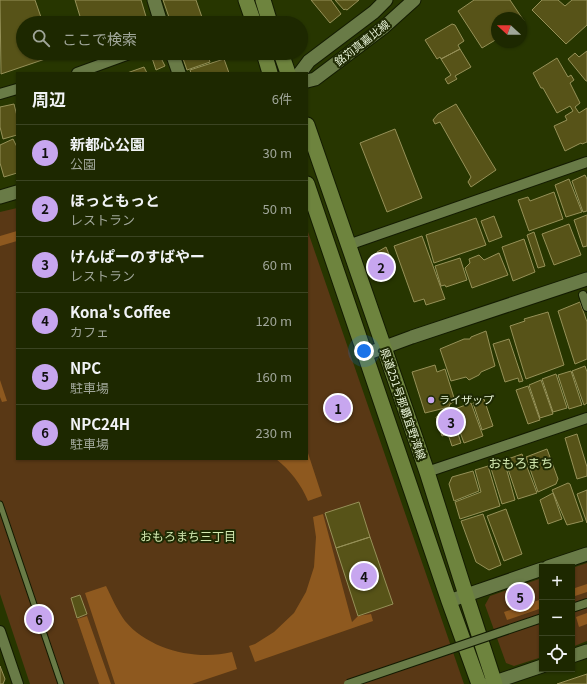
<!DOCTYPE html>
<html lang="ja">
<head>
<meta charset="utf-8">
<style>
	:root { --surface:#1d2800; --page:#2a340f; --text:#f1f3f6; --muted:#a0a699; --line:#3b4422; --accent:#c7a6ef }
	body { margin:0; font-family:Georgia,"Noto Sans JP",serif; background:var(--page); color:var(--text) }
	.controls { position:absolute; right:12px; bottom:12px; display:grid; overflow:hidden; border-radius:0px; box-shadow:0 1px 3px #0004 }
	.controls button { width:36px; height:36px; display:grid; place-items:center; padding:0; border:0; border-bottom:1px solid var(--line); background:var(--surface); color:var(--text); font:20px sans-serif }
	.compass { position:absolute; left:491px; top:12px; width:36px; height:36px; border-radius:50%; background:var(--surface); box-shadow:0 1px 3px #0004; rotate:291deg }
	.you { position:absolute; left:364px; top:351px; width:14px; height:14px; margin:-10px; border:3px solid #fff; border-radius:50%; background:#1a73e8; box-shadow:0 0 0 6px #1a73e833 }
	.badge { display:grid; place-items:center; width:26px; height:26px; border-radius:50%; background:var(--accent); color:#111; font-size:13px; font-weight:700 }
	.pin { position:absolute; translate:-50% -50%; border:2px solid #fff; box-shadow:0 1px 4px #0006 }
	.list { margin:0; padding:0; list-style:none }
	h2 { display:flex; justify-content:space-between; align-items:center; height:52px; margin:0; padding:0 16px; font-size:17px }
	h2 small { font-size:13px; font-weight:400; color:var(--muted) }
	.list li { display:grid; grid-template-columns:26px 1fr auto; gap:12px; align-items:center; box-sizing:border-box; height:56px; padding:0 16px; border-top:1px solid var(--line) }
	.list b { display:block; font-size:15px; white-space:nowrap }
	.list p { margin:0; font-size:13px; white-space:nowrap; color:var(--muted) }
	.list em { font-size:13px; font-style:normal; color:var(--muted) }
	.icon { flex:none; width:22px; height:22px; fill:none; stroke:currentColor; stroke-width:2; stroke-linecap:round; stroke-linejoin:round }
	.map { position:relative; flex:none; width:587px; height:684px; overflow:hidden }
	.search { position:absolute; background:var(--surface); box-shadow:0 1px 3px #0004; left:16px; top:16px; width:292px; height:44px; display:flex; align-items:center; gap:10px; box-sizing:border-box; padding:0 14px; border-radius:22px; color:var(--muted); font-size:15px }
	.panel { position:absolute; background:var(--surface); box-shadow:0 1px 3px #0004; left:16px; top:72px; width:292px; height:388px; border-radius:0px }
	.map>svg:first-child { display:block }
	.green { fill:#593815 }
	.forest { fill:#8e591f }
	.building { fill:#575318; stroke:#969158 }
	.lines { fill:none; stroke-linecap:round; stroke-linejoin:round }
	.service-casing { stroke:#131b02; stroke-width:7 }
	.pedestrian-casing { stroke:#131b02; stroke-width:10 }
	.minor-casing { stroke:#131b02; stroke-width:12 }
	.tertiary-casing { stroke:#131b02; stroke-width:15 }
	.secondary-casing { stroke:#131b02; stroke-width:17 }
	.service { stroke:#697b47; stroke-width:5 }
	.pedestrian { stroke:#697b47; stroke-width:8 }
	.minor { stroke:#697b47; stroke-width:10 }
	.tertiary { stroke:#697b47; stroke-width:13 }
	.secondary { stroke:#6e843e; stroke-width:15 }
	.pedestrian-bridge-casing { stroke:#131b02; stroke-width:10; stroke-linecap:butt }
	.pedestrian-bridge { stroke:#697b47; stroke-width:8 }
	.poi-dot { fill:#c7a6ef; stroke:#1f2a03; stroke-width:1.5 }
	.labels { text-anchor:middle; stroke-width:4; stroke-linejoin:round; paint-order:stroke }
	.street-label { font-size:11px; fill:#eaf5d9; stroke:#1f2a03 }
	.poi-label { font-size:11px; fill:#eaf5d9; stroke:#1f2a03; text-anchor:start }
	.neighbourhood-label { font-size:12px; fill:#d4eab1; stroke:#1f2a03 }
	.quarter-label { font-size:13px; fill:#d4eab1; stroke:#1f2a03 }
</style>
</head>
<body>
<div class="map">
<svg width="587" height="684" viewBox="0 0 587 684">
	<rect width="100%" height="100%" fill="#273600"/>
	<path class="green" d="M17 208V459H307V229L464 684H30L0 594V212Z
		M587 563V641L572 647V568Z
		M542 578V657L514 666 506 663 485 605 490 596Z"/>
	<path class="forest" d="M17 231V241L0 246V236Z
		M0 380 7 401 2 402 0 397Z
		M307 450 322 496 308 501C301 484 290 470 276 459H307Z
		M323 514 352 622 358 616 371 614 373 621 255 662 249 646 255 644 274 632 294 613 306 592 314 567 316 537 313 517Z
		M587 584V592L572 597V589Z
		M106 586C112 598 117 610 125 621 149 650 197 661 232 652L237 669 192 684H115L85 593Z
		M542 599V608L507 620 504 612Z
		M587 613V624L579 627 576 617Z
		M87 616 111 684H99L77 619Z"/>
	<path class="building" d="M0 0H35L43 23H23V53H53L54 56 1 74Z
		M75 0H141L147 20 140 23H82Z
		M163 0H196L204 23H171Z
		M311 0H331L341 14 330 23Z
		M335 0H359L347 10 345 9 344 10Z
		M474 0H510L524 21 521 23V18H497V39L482 48 458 11Z
		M542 0H558L565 6 572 0H587V25L566 44 532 10Z
		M452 24 455 25 464 41 458 45 460 49 441 59 440 57 437 59 425 40Z
		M460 49 471 67 455 76 457 79 448 84 445 79 451 75 441 59Z
		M587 51V81H586L568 59 575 53 579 57Z
		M181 53H207L210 62 187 70Z
		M157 54 160 56 165 66 156 70 152 58Z
		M557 58 568 77 571 75 574 80 570 83 580 103 575 107 579 113 587 108V142L582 144 581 143 565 151 554 126 567 120 565 116 573 111 570 106 557 113 543 88H541L533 73Z
		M224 59 229 73H191L190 70Z
		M144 67 147 73H127Z
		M14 104 17 116V135L3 139 0 127V107Z
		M456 104 496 170 471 187 468 182 471 177 440 122 435 124 433 120 438 114Z
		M395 129 422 198 387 212 360 143Z
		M13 139 17 147V173L4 177 0 163V145Z
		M585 175 587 179V211L583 212 572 181Z
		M569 179 582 212 566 217 555 185Z
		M554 192 563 219 529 231 518 200 528 197 530 201Z
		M587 215V246L583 247 574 220Z
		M494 216 502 237 489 242 481 221Z
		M476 218 486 245 434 263 426 235Z
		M569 224 581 255 554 265 542 234Z
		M534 232 545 266 538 268 527 235Z
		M422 236 445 299 426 305 424 299 414 302 394 246Z
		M524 239 535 272 513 281 502 247Z
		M386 247 395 269 393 273 379 276 372 258 378 255 377 252Z
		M499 253 508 275 472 288 465 268 470 263 469 259 479 255 484 260Z
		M460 258 467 280 446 287 445 285 441 286 435 266Z
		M580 302 587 322V359L575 364 558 311Z
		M548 312 564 365 526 379 510 326 525 321 524 319Z
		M486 331 495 366 481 372 479 375 469 380 466 377 451 381 440 349 464 339H470L471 337Z
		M509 339 523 381 519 382 518 378 505 382 493 344Z
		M435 365 437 372 445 369 455 401 450 404 449 407 425 413 412 372Z
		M585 366 587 372V403L584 405 572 371Z
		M571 371 582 405 569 409 558 375Z
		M556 374 567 408 553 412 542 379Z
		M541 380 553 414 540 418 529 385Z
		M528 386 540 420 528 424 516 390Z
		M484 399 493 426 482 430 473 403Z
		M471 403 483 436 464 443 452 410Z
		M451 412 461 443 452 446 448 434 442 436 436 417Z
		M577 434 587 467V476L577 479 565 438Z
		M547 449 558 479 556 484 538 492 526 457Z
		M522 454 537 493 518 499 505 460Z
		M504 460 515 500 502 504 490 465Z
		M488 466 500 506 460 519 455 502 481 492 475 470Z
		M473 471 479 491 454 501 449 484 452 477Z
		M568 483 570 484 583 521 567 525 552 490Z
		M587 490V523L577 494Z
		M553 493 562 519 548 524 540 500Z
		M359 502 370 537 336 548 325 513Z
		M506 509 522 554 504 561 487 516Z
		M483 514 501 565 489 570 476 562 461 521Z
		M370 537 393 604 358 616 336 548Z
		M80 595 87 614 77 618 71 598Z
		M0 666 5 679 3 684H0Z
		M587 674V684H557Z"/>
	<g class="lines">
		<g class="service-casing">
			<path id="service" d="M0 504 61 684"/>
		</g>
		<g class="pedestrian-casing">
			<path id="pedestrian" d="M583 295 587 307
				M572 608 587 603"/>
		</g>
		<g class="minor-casing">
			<path id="minor" d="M77 73 132 53
				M0 94 17 89
				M348 245 587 162
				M427 472 587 418
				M0 631 18 684"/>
		</g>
		<g class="tertiary-casing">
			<path id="tertiary" d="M154 0 161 23
				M172 53 179 73
				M300 73 309 61 374 12 386 0
				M307 81 315 79 384 27 414 0
				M0 197 17 192
				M366 354 412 337 587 279
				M548 567 587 554
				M449 601 542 569
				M572 656 587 651
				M489 684 542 666"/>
		</g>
		<g class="secondary-casing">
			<path id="secondary" d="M246 0 254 23
				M263 0 270 23
				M264 53 270 73
				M281 53 288 73
				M307 125 427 472 466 595 495 684
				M307 184 449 601 479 684"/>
		</g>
		<use href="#service" class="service"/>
		<use href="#pedestrian" class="pedestrian"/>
		<use href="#minor" class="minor"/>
		<use href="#tertiary" class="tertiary"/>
		<use href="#secondary" class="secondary"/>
		<g class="pedestrian-bridge-casing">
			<path id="pedestrian-bridge" d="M348 684 542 618"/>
		</g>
		<use href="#pedestrian-bridge" class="pedestrian-bridge"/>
	</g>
	<circle class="poi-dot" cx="431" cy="400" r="4"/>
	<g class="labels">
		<g class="street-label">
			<text transform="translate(362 43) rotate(-38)" y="4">銘苅真嘉比線</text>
			<text transform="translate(403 404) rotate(71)" y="4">県道251号那覇宜野湾線</text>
		</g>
		<g class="poi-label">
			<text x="439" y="404">ライザップ</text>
		</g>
		<g class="neighbourhood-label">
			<text x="188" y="541">おもろまち三丁目</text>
		</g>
		<g class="quarter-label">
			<text x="521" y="468">おもろまち</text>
		</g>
	</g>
</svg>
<div class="controls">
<button>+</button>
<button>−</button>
<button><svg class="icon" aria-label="locate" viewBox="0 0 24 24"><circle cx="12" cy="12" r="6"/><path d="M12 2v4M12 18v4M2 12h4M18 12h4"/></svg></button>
</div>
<svg class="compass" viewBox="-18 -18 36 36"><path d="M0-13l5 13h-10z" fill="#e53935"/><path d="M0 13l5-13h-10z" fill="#a0a699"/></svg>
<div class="you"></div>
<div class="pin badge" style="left:338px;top:408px">1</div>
<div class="pin badge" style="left:381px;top:267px">2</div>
<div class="pin badge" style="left:451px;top:422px">3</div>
<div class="pin badge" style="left:364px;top:576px">4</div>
<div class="pin badge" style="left:520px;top:597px">5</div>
<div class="pin badge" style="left:39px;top:619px">6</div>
<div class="search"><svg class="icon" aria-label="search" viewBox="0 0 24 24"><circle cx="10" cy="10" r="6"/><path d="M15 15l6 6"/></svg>ここで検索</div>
<section class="panel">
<h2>周辺<small>6件</small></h2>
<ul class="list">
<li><span class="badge">1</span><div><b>新都心公園</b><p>公園</p></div><em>30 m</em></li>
<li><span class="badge">2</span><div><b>ほっともっと</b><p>レストラン</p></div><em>50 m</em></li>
<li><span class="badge">3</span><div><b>けんぱーのすばやー</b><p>レストラン</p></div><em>60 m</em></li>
<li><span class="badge">4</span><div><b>Kona's Coffee</b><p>カフェ</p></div><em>120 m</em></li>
<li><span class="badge">5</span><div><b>NPC</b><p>駐車場</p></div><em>160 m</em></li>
<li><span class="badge">6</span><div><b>NPC24H</b><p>駐車場</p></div><em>230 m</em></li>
</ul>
</section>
</div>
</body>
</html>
